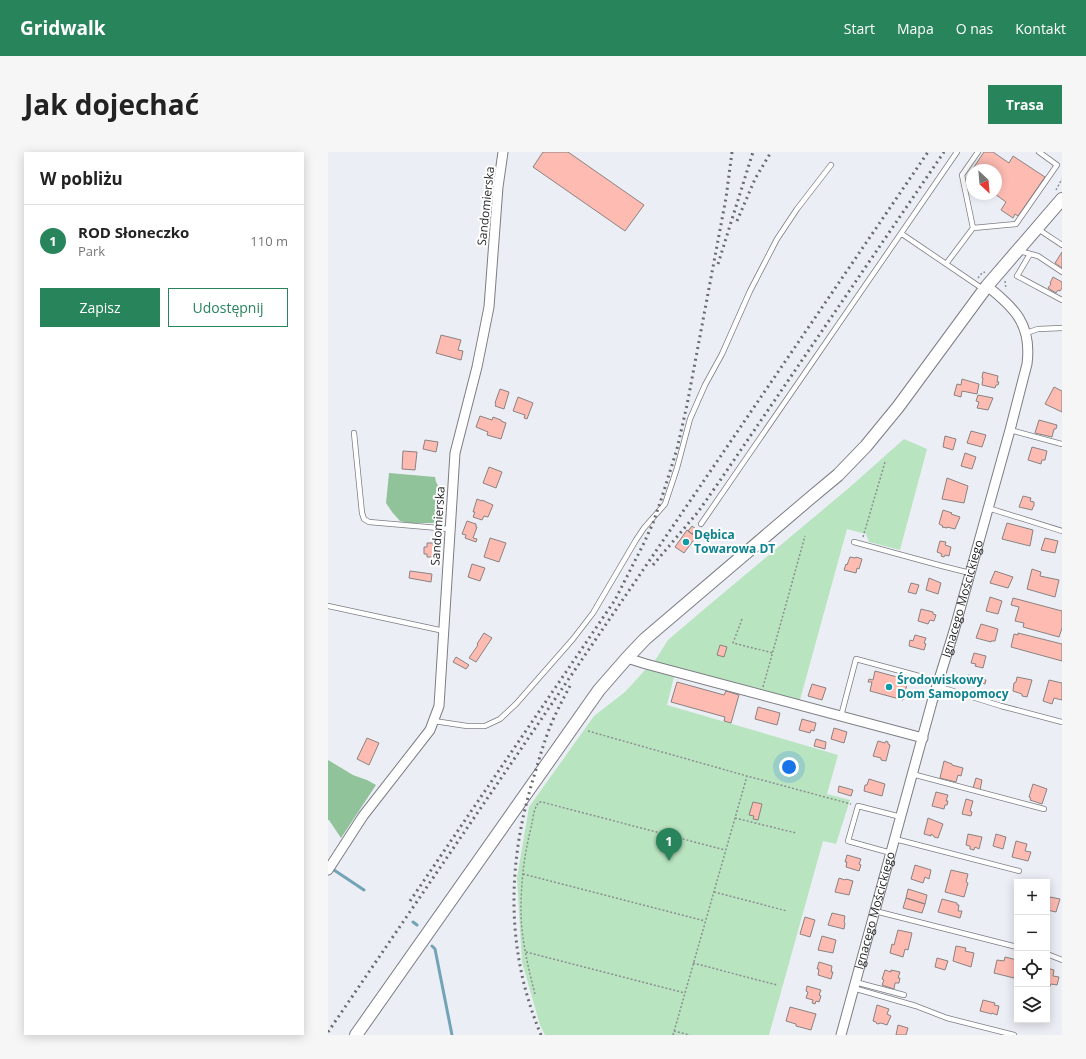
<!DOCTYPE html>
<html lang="pl">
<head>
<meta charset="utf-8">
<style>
	:root { --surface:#fff; --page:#f6f6f6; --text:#222; --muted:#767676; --line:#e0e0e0; --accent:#28845b }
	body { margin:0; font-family:"Open Sans",sans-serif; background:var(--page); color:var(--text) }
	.controls { position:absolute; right:12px; bottom:12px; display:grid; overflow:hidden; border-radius:0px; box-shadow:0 2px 10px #0003 }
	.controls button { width:36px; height:36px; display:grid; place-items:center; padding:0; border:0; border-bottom:1px solid var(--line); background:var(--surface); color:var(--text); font:20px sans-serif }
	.compass { position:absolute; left:638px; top:12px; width:36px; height:36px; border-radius:50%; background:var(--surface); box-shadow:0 2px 10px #0003; rotate:154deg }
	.you { position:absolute; left:461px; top:615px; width:14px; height:14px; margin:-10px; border:3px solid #fff; border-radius:50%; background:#1a73e8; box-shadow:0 0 0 6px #1a73e833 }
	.badge { display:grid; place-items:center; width:26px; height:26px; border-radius:50%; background:var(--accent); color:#fff; font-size:13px; font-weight:700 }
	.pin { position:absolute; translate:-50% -33px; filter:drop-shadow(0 1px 2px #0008) }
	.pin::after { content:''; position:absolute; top:21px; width:14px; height:12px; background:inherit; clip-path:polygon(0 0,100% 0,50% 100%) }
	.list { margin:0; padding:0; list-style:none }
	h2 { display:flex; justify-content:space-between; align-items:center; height:52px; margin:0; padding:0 16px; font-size:17px }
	h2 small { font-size:13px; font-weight:400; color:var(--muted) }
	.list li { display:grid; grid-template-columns:26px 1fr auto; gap:12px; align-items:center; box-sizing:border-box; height:72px; padding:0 16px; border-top:1px solid var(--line) }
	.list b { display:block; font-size:15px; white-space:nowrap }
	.list p { margin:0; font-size:13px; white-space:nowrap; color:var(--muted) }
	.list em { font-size:13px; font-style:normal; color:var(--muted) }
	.actions { display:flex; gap:8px; padding:12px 16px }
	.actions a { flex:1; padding:9px 0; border:1px solid var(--accent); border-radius:0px; text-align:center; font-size:14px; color:var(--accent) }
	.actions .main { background:var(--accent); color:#fff }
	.icon { flex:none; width:22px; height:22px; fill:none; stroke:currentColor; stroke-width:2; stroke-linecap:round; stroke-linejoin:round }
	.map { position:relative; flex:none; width:734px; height:883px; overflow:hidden; border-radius:0px }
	header { display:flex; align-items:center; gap:24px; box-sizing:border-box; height:56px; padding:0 20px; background:var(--accent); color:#fff }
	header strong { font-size:19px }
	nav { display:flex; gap:22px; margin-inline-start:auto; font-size:14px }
	.intro { display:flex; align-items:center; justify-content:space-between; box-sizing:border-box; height:96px; padding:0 24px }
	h1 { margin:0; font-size:28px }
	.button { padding:10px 18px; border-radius:0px; background:var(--accent); color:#fff; font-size:14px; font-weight:700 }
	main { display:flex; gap:24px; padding:0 24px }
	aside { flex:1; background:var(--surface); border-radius:0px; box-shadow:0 2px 10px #0003 }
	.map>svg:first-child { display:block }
	.green { fill:#b9e4c0 }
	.forest { fill:#91c39a }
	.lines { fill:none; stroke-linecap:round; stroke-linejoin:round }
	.stream { stroke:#73a3b6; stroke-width:3 }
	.building { fill:#fdbbb2; stroke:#8a8281 }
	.lane-casing { stroke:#7c7d84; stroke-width:6 }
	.street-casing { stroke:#7c7d84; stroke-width:11 }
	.secondary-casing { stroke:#7c7d84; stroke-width:14 }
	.path { stroke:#8c8e92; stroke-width:1.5; stroke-dasharray:2 2; stroke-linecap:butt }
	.lane { stroke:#fff; stroke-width:4.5 }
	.street { stroke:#fff; stroke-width:9 }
	.secondary { stroke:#fff; stroke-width:12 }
	.rail { stroke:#696b6f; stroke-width:3; stroke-dasharray:2 4; stroke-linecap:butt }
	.culture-dot { fill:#0f9aa8; stroke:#fff; stroke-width:1.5 }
	.labels { text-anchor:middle; stroke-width:4; stroke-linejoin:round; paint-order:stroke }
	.street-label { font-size:12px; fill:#252628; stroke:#fff }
	.culture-label { font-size:12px; font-weight:bold; fill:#0d838f; stroke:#fff; text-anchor:start }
</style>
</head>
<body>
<header>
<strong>Gridwalk</strong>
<nav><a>Start</a><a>Mapa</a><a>O nas</a><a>Kontakt</a></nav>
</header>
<div class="intro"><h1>Jak dojechać</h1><a class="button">Trasa</a></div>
<main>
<aside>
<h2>W pobliżu<small></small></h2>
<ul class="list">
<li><span class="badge">1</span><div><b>ROD Słoneczko</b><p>Park</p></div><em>110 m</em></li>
</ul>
<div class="actions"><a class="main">Zapisz</a><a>Udostępnij</a></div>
</aside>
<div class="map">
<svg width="734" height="883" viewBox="0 0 734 883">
	<rect width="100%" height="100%" fill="#eceef5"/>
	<path class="green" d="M576 287 599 297 572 398 541 390 538 382 519 377 472 548 326 510 340 488 374 459 522 335Z
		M318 517 346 525 339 553 510 603 499 642 522 648 508 692 495 689 441 883H217L212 873 194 810 189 726 201 655 266 564 297 540Z"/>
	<path class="forest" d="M61 321 107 325 108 330 116 345 113 371H81L72 369 64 360 58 351Z
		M0 608 25 623 39 628 48 633 13 686 1 668H0Z"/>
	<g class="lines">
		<path class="stream" d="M3 716 36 738
			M85 770 89 773
			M104 794 107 797 124 883"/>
	</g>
	<path class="building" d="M215 0H240L316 53 297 79 205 15Z
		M656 0H665L681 11 685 4 717 25 690 64 687 62 685 66 673 58 678 50 667 42 668 18H644Z
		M734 100V116L727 111Z
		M725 125 734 130V136L732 139 730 138 728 141 720 136 723 132 722 131Z
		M113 183 133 188 130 198 135 199 133 208 108 201Z
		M655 220 670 224 669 230H671L670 233H668L667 236 654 233 655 226H654Z
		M634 227 651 232 649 242 634 239 633 245 626 243 629 232 633 233Z
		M726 235 734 239V260L717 252Z
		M172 237 181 240 176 257 167 254 168 252 167 251Z
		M650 243 665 246 660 258 649 256 651 250 648 249Z
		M190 245 205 251 199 267 196 266 197 263 185 259Z
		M152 264 164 268 165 265 173 268V269L178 271 173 287 159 283 160 280 148 275Z
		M711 268 729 273 728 277H726L724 285 707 281Z
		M643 279 658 283 654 295 639 291Z
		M617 284 628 287 625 298 615 295Z
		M97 288 110 290 108 300 95 297Z
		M704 295 719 299 717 308H714L713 312 700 308Z
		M75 299 89 300 87 318 74 317Z
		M637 301 648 305 644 317 633 314Z
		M161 315 174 320 168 336 155 331Z
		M619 326 640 334 636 351 614 347Z
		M695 344 703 346 702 349 706 350V354L705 355 704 358 691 355Z
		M149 347 154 349V348L165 353 160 365 156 364 154 368 145 365 147 360H145Z
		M615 358 624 361 623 362 632 365 627 377 619 375V376L614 375 615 374 611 372Z
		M139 369 148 372V375H149L145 386 149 387 148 390 137 386 138 383 134 382Z
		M679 371 705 378 702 394 674 387Z
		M364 374 368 377 364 382 360 379Z
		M359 378 368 385 356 401 347 395Z
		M162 386 178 391 171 410 156 405Z
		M717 386 730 389 727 401 713 398Z
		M612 389 618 390 617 393 623 395 621 404 617 403 616 405 613 404 614 402 609 400Z
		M99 391H111V405H99V402H96V395H99Z
		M522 405 527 406 528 405 534 407 531 417 529 416 528 421 516 418 518 412 519 413Z
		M144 412 157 416 152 429 140 425Z
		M704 417 713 420 712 424 731 428 727 445 699 437Z
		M82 419 104 422 103 430 81 426Z
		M667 419 685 425 680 436 662 431Z
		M601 426 613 431 610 442 598 438Z
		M583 431 591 433 588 442 580 440Z
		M662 445 674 449 670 462 658 459Z
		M685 446 734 459V476L731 485 695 475 696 471 687 469 691 455 683 453Z
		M593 457 605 460V462L608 463 606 469 602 468 600 472 590 469Z
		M653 472 670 477 667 489H663V490L648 486Z
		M156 481 164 486 148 510 141 506 150 493 149 492Z
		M690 481 734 492V509L683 495 686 482 690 483Z
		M587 483 598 486 596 491 598 492 596 498 581 494 582 488 585 489Z
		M392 493 399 495 396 505 389 503Z
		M646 501 658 504 655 516 647 514 648 512 643 511Z
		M128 505 141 513 138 517 125 510Z
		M547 519 580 528 575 548 542 539 544 530H540L541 527 545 528Z
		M640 523 658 528 657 532 647 529 646 533 638 531Z
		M689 525 704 528 699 545 694 544V542L685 539 686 531 688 530Z
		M721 528 734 531V548L726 546 724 552 715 549Z
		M349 530 396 543 398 539 411 543 403 571 396 569 397 565 343 550Z
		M484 532 498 536 494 548 480 544Z
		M430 555 452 561 449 573 427 567Z
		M474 567 488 571 486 579 483 578 482 581 471 578Z
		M506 576 519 580 516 591 503 587Z
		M39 586 51 591 41 613 29 607Z
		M488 587 498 590 497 597 486 594Z
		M550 589 557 591 558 589 560 590V592L562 593 558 609 553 608V606L545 604Z
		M616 609 624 612V613L635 616 633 624 630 623 628 630 612 626Z
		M648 626 654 628 652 638 645 636Z
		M541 627 557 632 554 644 536 639 537 633H539Z
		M705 632 719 637 714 652 702 648 703 646 701 645Z
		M511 634 525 638 523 644 510 640Z
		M608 640 620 643 618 649H620L619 653H617L616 657 604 654Z
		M638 647 645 649 642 659 644 660 643 664 634 662Z
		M425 650 434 652 430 668 425 667 426 664 421 663Z
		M600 666 615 672 610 686 606 685V684L603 682V684L596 682Z
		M640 682 654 685 651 697 647 695 646 698 642 697V694L638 693Z
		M668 682 678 685 675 697 665 694Z
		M688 689 699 692 697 699 703 700 700 709 684 705Z
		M519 703 533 707 531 712 533 713 531 719 518 715 519 710H517Z
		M587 713 603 718 601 727 597 725 595 731 583 727Z
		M623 718 640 722 638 730 640 731 636 745 617 740Z
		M511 726 517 728 518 727 525 729 521 743 507 740Z
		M580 737 599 743 597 752 578 746Z
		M719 745 722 746V745L732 747 728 760 719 758Z
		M578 746 597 752 594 761 575 756Z
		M614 747 629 751V753H631L630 759H634L632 766 610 760Z
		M504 761 517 764 516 770 517 771 516 777 500 773Z
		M477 765 487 768 482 785 472 782Z
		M570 778 584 781 580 798 577 797 575 805 562 801 564 792 566 793Z
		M494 784 508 788 505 801 490 798Z
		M628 794 638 796 637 799 646 801 643 815 625 809Z
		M677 805 689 808V815L686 826 666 821 669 808 676 809Z
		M609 806 620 809 617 818 607 815Z
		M491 810 504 814 503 820H505L503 827 490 823 491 817H489Z
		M719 816 726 818 725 824 731 825 729 833 723 832 721 836H719Z
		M557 818 563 820V818L572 820 570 826H572L571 831H567L566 837 554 833 556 828 554 827Z
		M479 834 493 838 491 843 493 844 491 850 488 849 487 852 484 851 485 848 478 846 480 840 478 839Z
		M655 848 667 851 666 853 671 854 669 863 664 861V862L652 859Z
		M549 853 561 857 559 862 563 864 559 873 553 871 549 872 548 870 545 869Z
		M462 855 488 862 483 878 468 874V872L458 869Z
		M570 873 580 876 578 883H568Z"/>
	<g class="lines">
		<g class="lane-casing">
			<path id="lane" d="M645 76 634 23 650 0
				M710 77 734 93
				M574 82 655 137
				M691 99 710 104 734 120
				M702 102 689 124 734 148
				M618 112 645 76 688 72 729 13 711 0
				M698 181 710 177 734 176
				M682 278 734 292
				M26 281 34 361 36 367 41 370 122 377
				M660 356 734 379
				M373 372 629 0
				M526 390 614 414 642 421
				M0 454 116 479
				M609 534 673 554 734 570
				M513 564 528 507 591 524 610 530
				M106 569 139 574H157L172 567 188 552 245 487 265 461 308 388 316 376 337 352 349 316 362 267 377 233 394 202 422 139 449 87 469 57 503 13
				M584 622 716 657
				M567 687 691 719
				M563 701 520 689 530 654 573 665
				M547 759 689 795
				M719 802 734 808
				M527 830 576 843
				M525 836 588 854 619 866 686 883"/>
		</g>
		<g class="street-casing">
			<g id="street">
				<path d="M299 506 318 512 595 586"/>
				<path d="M0 718 35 664 102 578 111 554 127 301 149 215 161 155 170 35 175 0"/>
				<path id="s1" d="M513 883 604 550 626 479 682 278 699 212C704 173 687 156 659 134"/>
			</g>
		</g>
		<g class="secondary-casing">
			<path id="secondary" d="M28 883 271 538 299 506 317 487 480 348 510 323 538 294 570 255 659 134 734 47"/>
		</g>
		<path class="path" d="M728 38 734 27
			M650 126 654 121 657 120
			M677 129 678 137
			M535 385 557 310
			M414 467 405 491 445 501
			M435 535 477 384
			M260 579 419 624
			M407 666 468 681
			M195 722 377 769
			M386 740 459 759
			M198 800 357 841
			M365 811 449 833
			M207 842C200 815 193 786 193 758 193 731 196 703 203 676 205 668 205 657 211 650H214L397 698
			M346 879 362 883
			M345 883 419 624 523 652"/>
		<use href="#lane" class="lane"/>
		<use href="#street" class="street"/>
		<use href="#secondary" class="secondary"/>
		<path class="rail" d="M409 69 427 27 443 0
			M390 112 425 0
			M325 413 370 360 391 330 616 0
			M82 749 287 448 316 391 325 371 334 345 349 297 359 253 398 46 404 0
			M0 880 600 0
			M213 883C177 797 179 709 207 621 211 607 215 594 220 580 226 564 234 549 242 534"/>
	</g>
	<g class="culture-dot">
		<circle cx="358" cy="390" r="4"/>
		<circle cx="561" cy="535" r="4"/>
	</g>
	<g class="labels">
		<g class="street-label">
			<text transform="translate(158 54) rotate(-84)" y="4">Sandomierska</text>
			<text transform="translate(110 374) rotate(-86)" y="4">Sandomierska</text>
			<text dy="4" stroke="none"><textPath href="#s1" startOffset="453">Ignacego Mościckiego</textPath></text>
			<text dy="4" stroke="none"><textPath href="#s1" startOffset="129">Ignacego Mościckiego</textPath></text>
		</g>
		<g class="culture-label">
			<text x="366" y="387">Dębica<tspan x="366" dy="14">Towarowa DT</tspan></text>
			<text x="569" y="532">Środowiskowy<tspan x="569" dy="14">Dom Samopomocy</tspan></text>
		</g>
	</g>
</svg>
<div class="controls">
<button>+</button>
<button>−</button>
<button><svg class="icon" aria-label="locate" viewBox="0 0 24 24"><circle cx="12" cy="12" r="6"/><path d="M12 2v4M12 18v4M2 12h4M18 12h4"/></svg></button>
<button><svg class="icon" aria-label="layers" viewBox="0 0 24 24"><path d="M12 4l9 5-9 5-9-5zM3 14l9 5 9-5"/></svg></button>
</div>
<svg class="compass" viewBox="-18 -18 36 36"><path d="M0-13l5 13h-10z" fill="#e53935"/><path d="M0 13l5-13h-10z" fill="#767676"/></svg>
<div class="you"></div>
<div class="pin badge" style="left:341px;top:709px">1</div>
</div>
</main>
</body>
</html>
